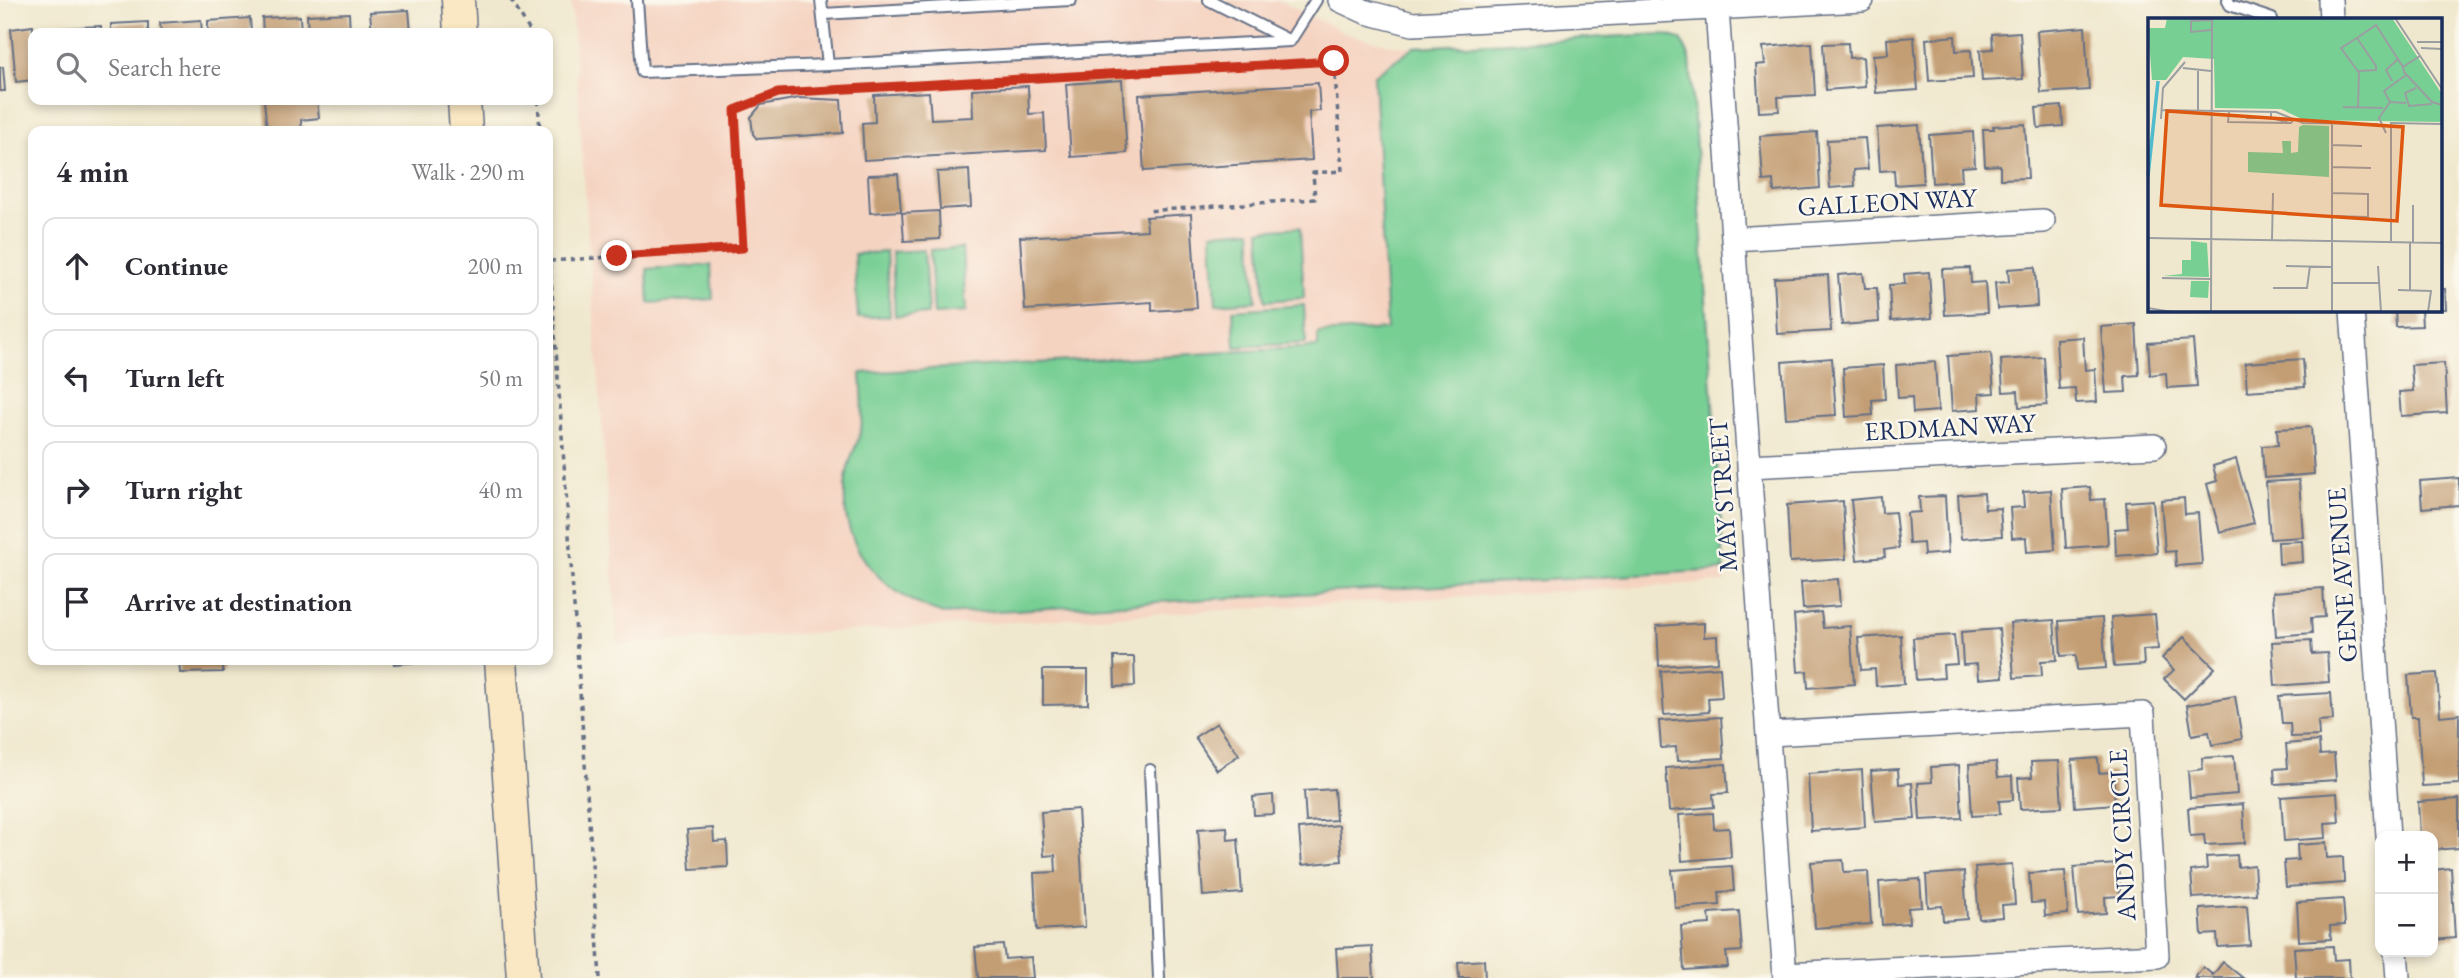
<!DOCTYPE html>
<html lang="en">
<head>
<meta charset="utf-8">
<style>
	:root { --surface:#fff; --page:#f2f2f3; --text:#2b2b33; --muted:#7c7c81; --line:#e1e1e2 }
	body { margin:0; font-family:"EB Garamond",serif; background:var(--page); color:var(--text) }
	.controls { position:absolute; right:21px; bottom:21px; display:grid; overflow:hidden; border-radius:14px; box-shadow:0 4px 10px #0003 }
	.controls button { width:63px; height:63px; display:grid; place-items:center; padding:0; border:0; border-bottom:2px solid var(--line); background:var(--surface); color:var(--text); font:35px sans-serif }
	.stop { position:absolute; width:21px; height:21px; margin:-16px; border:5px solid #c8321e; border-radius:50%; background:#fff }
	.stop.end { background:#c8321e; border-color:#fff; box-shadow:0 2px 7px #0008 }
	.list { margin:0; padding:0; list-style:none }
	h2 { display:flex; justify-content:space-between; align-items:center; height:91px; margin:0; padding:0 28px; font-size:30px }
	h2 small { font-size:23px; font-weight:400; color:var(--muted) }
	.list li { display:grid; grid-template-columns:46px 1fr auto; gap:21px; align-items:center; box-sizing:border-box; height:98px; margin:0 14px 14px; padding:0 14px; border:2px solid var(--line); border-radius:14px }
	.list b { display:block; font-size:26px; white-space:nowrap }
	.list em { font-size:23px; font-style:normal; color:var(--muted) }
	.icon { flex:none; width:38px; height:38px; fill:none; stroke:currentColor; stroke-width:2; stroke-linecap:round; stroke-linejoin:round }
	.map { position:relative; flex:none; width:2459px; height:978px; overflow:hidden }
	.search { position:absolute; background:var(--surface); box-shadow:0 4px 10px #0003; left:28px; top:28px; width:525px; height:77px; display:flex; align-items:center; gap:18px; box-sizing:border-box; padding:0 24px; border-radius:14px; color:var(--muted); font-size:26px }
	.panel { position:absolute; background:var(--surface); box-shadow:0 4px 10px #0003; left:28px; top:126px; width:525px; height:539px; border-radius:14px }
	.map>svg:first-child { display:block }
	.built { fill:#f5d3c1 }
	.green { fill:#78cf94; stroke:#4a7f79; stroke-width:2 }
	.building { fill:#c39d73 }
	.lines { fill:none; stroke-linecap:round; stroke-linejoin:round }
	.service-casing { stroke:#667085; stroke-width:14 }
	.minor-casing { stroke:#667085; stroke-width:26 }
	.secondary-casing { stroke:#667085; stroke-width:35 }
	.path { stroke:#667085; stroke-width:3.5; stroke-dasharray:5 5; stroke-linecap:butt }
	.service { stroke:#fff; stroke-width:10 }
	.minor { stroke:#fff; stroke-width:23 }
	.secondary { stroke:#fae7c3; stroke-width:32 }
	.route { stroke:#c8321e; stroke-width:9 }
	.labels { text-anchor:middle; stroke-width:5; stroke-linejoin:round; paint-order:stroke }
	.street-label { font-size:26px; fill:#1b2f5e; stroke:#fbf7ec }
	.inset-river { fill:none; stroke:#51bbce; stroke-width:3.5 }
	.inset-road { fill:none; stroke:#9b9ea1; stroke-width:2 }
	.view { fill:#de5710; fill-opacity:0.15; stroke:#de5710; stroke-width:3.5 }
	.inset-edge { fill:none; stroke:#1b2f5e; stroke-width:3.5 }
</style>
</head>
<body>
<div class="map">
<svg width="2459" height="978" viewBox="0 0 2459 978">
	<rect width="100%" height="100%" fill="#fbf7ec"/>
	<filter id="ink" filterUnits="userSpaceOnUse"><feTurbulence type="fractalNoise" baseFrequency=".0143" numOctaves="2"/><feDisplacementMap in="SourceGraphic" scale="14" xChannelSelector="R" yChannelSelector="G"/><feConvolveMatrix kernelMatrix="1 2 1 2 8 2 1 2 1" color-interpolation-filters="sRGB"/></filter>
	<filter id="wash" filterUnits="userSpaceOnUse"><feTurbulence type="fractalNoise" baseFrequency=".00686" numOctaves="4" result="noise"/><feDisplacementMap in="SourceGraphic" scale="28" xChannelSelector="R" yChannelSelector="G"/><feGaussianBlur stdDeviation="1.57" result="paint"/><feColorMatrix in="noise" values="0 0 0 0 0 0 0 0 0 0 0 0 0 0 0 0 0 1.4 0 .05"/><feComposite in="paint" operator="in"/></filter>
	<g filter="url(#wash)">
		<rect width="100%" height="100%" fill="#f0e8ce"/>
		<path class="built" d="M571 0H1277L1348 34 1387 44 1413 47 1662 34 1681 39 1690 58 1725 582 618 644Z"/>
		<path class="green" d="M1662 34 1681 39 1690 58 1724 570 943 614C879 593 834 543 847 473 849 460 855 449 859 437 865 416 862 394 861 373L1318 347V333L1387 329 1374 75 1414 47Z
			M1300 227 1304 298 1265 301 1260 230Z
			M1251 230 1256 301 1216 304 1212 233Z
			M962 248 966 312 934 314 930 250Z
			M924 250 928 314 895 316 892 252Z
			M886 252 890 316 858 318 854 254Z
			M711 265 713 299 649 303 647 269Z
			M1304 305 1306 343 1235 347 1233 310Z"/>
		<g id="blocks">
			<path class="building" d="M409 10 411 33H372L370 12Z
				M349 13 350 33H308L307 15Z
				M300 16 301 33H263L262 18Z
				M250 18 251 33H208V21Z
				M201 20 202 33H161L160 23Z
				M148 22V33H111V24Z
				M33 26V31L47 30 48 33H33V80L16 82 11 29Z
				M101 26V33H60V28Z
				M2085 27 2089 90 2041 93 2037 31Z
				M2020 32 2023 79 1982 81 1980 50 1993 49 1992 34Z
				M1955 36 1956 51 1971 50 1973 78 1929 81 1926 39Z
				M1914 37 1918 90 1876 93 1873 55 1888 54 1887 39Z
				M1812 43 1815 95 1778 97 1779 111 1759 112 1756 65 1765 64 1763 47Z
				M1848 43 1849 58 1863 57 1865 87 1826 90 1823 44Z
				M0 67H3L5 91H0Z
				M1122 80 1127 153 1071 157 1066 84Z
				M1318 83 1320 111 1309 112 1312 160 1144 171 1139 95Z
				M1028 86 1029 114 1044 113 1046 150 864 160 862 123 875 122 874 95 929 92 931 119 973 117 972 89Z
				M799 98 841 100 843 133 757 139 753 134 751 117 761 105Z
				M264 100H317L319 118 301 120 302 131H267Z
				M2062 106 2063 126 2038 128 2036 108Z
				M2025 124 2028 178 2000 179V165L1985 166 1983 129H1994L1993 126Z
				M1919 125 1923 183 1895 185 1894 170 1880 171 1877 128Z
				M1817 132 1820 188 1774 192 1773 180 1763 181 1760 136Z
				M1973 132 1975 166 1961 167 1962 181 1932 183 1929 135Z
				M1865 138 1868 169 1854 170 1855 186 1830 188 1827 140Z
				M969 170 971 207 940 209 937 172Z
				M898 174 901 211 870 213 868 175Z
				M939 211 940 239 904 241 902 213Z
				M1191 214 1197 308 1152 311V302L1025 310 1020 237 1147 230 1146 217Z
				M2035 267 2037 306 1997 309 1995 283 2009 282 2008 269Z
				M1970 268 1971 283 1985 282 1987 313 1945 315 1942 269Z
				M1929 272 1932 318 1891 321 1889 285 1905 284 1904 274Z
				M1863 273 1865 288H1877L1879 322 1842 325 1838 275Z
				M1828 275 1831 331 1777 334 1774 278Z
				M2440 289H2445L2446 309H2440Z
				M2395 310H2421L2422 326 2396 327Z
				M2136 324 2139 375 2125 376 2126 392 2106 393 2101 327Z
				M2083 337 2085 370 2095 369 2097 402 2076 403 2075 388 2059 389 2056 339Z
				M2193 340 2197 386 2167 388 2166 373 2150 375 2148 343Z
				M1991 353 1994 393 1979 394 1980 409 1952 411 1948 356Z
				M2044 357 2047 405 2019 407 2018 391 2003 392 2001 360Z
				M1832 358 1836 415 1786 418 1782 362Z
				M2303 359 2305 387 2247 391 2245 363Z
				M1935 362 1938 411 1913 413 1912 397 1898 398 1896 365Z
				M2444 363 2447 413 2401 416 2399 392 2413 391 2411 365Z
				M1883 365 1885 399 1872 400 1873 415 1846 417 1843 368Z
				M2311 427 2314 474 2264 478 2262 446 2278 445 2277 429Z
				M2236 459 2254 523 2220 532 2207 484 2217 481 2213 466Z
				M2459 478V505L2422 508 2420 481Z
				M2299 480 2303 537 2270 539 2266 482Z
				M2090 487 2091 500 2105 499 2108 545 2066 548 2062 489Z
				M2051 490 2055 550 2027 552 2026 537 2012 538 2010 508 2024 507 2023 492Z
				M1984 493 1985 509 2000 508 2002 536 1961 539 1958 495Z
				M1945 496 1948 553 1924 555 1923 543 1909 544 1907 513 1920 512 1919 497Z
				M1881 497 1882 513 1895 512 1899 548 1884 550 1885 557 1857 560 1851 500Z
				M2184 498 2185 514 2198 513 2202 564 2176 566 2175 551 2165 552 2161 500Z
				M2153 500 2157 553 2116 556 2115 529 2128 528 2126 502Z
				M1843 501 1846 559 1790 562 1787 505Z
				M2302 541 2303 562 2279 564 2278 542Z
				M1838 579 1840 606 1803 609 1801 582Z
				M2323 588 2325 617 2311 618 2312 633 2276 636 2273 592Z
				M1821 612 1823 628 1850 626 1854 684 1808 688 1807 671 1798 672 1794 615Z
				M2155 614 2158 649 2143 650 2144 665 2114 667 2111 617Z
				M2102 618 2106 668 2077 670 2076 655 2061 656 2059 621Z
				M2054 620 2057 660 2041 661 2042 676 2014 678 2010 623Z
				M1704 623V637L1717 636 1718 662 1659 666 1657 626Z
				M1999 629 2003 677 1978 679 1977 664 1963 665 1961 632Z
				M1901 635 1904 684 1876 686 1875 669 1861 670 1858 638Z
				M1954 635 1957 664 1943 665 1944 678 1916 680 1913 638Z
				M2184 637 2215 668 2184 699 2164 679 2174 670 2162 658Z
				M2311 640 2312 654 2327 653 2329 682 2275 686 2272 642Z
				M1114 657H1134L1135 686 1115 687Z
				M179 660H223V672L180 673Z
				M393 660H422V662L394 664Z
				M1720 667 1722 697 1708 698 1709 712 1664 715 1661 671Z
				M1043 670H1088V704L1043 705Z
				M2437 673 2440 716 2459 714V784L2422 786 2418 717H2411L2408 675Z
				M2331 693 2333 720 2318 721 2319 736 2291 737 2290 723H2282L2279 696Z
				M2235 696 2242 739 2212 745 2209 732 2192 735 2187 705Z
				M1721 717 1724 758 1677 761 1676 747 1661 748 1659 721Z
				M1217 723 1239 755 1217 770 1195 737Z
				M2319 741 2320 755 2334 754 2336 780 2275 784 2274 769 2288 768 2286 744Z
				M2234 756 2237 794 2190 798 2188 771 2203 769 2202 758Z
				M2098 758 2099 773 2113 772 2115 804 2075 807 2072 760Z
				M2059 761 2062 807 2020 809 2018 778 2032 777 2031 762Z
				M1996 762 1998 777 2012 776 2013 800 1999 801 2000 814 1972 816 1969 764Z
				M1726 764 1728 793 1713 794 1714 807 1669 811 1666 768Z
				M1959 765 1962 818 1920 820 1918 783 1932 782 1931 767Z
				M1898 769 1899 784 1912 783 1915 819 1875 822 1871 771Z
				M1862 770 1865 827 1811 831 1808 774Z
				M1334 789 1336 820 1306 822 1304 791Z
				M2337 793 2339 822 2325 823 2326 838 2284 841 2281 797Z
				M1273 795 1274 814 1254 815 1253 797Z
				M2459 799V848L2433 850V836H2420L2418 802Z
				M2243 804 2245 843 2205 845 2204 835 2190 836 2188 808Z
				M1078 809 1085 927 1037 930 1034 873 1056 872 1055 855 1044 856 1041 812Z
				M1713 813 1714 829 1729 828 1731 857 1682 861 1679 815Z
				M1339 825 1342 861 1302 865 1299 829Z
				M1227 827 1228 840 1238 839 1242 893 1203 896 1198 829Z
				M713 828 714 842 727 841 728 867 690 869 687 830Z
				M2326 843 2327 858 2343 857 2344 883 2286 887 2284 861 2298 860 2297 845Z
				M2237 855 2238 867 2254 865 2256 894 2193 898 2191 871 2207 869 2206 857Z
				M1843 860 1844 872 1868 871 1871 924 1815 928 1811 862Z
				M2012 864 2015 904 2002 905 2003 917 1979 919 1975 867Z
				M2118 864 2120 896 2105 897 2106 913 2078 915 2074 867Z
				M1732 866 1734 891 1719 892 1720 905 1675 908 1672 870Z
				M2451 868 2455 938 2433 940V870Z
				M2065 871 2068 914 2045 916 2044 902 2031 903 2029 873Z
				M1964 872 1967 919 1943 921 1942 906 1928 907 1926 875Z
				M1920 879 1922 907 1908 908 1909 923 1882 925 1879 882Z
				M2343 899 2345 925 2330 926 2331 939 2299 941 2297 902Z
				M2247 906 2250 945 2218 947 2217 934 2202 935 2200 909Z
				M1739 911 1742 951 1726 952 1728 967 1684 970 1681 926 1710 924 1709 913Z
				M1003 945 1005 959 1031 957 1033 978H978L975 947Z
				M1372 946 1374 978H1338L1336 948Z
				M2333 946 2334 960 2349 959 2350 978H2296L2294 948Z
				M1484 960 1485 978H1459L1458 962Z
				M2223 962 2243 978H2195L2203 967 2213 975Z"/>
		</g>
	</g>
	<g filter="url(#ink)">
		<use href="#blocks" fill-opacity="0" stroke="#667085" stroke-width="2"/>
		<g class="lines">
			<g class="service-casing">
				<path id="service" d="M637 0 642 72 828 65 1290 41 1316 0
					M821 0 828 65
					M1209 0 1288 40
					M2228 0 2230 5 2272 19
					M823 14 1071 0
					M1150 770 1159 978"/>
			</g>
			<g class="minor-casing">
				<path id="minor" d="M1340 0 1366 12 1413 24 1862 0
					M2330 0 2331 19
					M1717 9 1785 978
					M1733 239 2043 221
					M2352 310 2388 836
					M1749 466 2154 446
					M1768 734 2143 714 2157 956 1785 974
					M2396 952 2398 978"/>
			</g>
			<g class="secondary-casing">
				<path id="secondary" d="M458 0 460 33
					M464 100 466 131
					M501 660 523 978"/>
			</g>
			<path class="path" d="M511 0 531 33
				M538 100 540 131
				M548 235 600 978
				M550 261 743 248 735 110 778 93 1334 61 1342 171 1313 173 1315 199 1146 211"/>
			<use href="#service" class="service"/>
			<use href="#minor" class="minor"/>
			<use href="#secondary" class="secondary"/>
		</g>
	</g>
	<g class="lines" filter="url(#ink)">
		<path class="route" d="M617 256 743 248 735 110 778 93 1334 61"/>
	</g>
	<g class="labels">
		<g class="street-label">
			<text transform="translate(1887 202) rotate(-3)" y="9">GALLEON WAY</text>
			<text transform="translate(1950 427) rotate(-3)" y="9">ERDMAN WAY</text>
			<text transform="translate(1723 495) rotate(-94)" y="9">MAY STREET</text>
			<text transform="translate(2342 575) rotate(-94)" y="9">GENE AVENUE</text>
			<text transform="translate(2122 835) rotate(-93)" y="9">ANDY CIRCLE</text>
		</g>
	</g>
	<g transform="translate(2148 18)">
		<rect width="294" height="294" fill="#f0e8ce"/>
		<path d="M19 0H244L294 76V104L156 102 133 91 67 90 66 41 35 39 18 62H4L0 10H17ZM155 107 181 108V159L100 154V134L135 135 134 123H143V135L150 134 151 109ZM43 223 59 225 61 259 15 258 34 256V242H43ZM43 263H61L60 280 42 279Z" fill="#78cf94"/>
		<path class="inset-river" d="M0 158 10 63"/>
		<path class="inset-road" d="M247 0 294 71M63 2 43 3V14L63 12M209 20 228 7 255 49M269 24H294M273 30 294 31M272 38 255 49 256 54 284 84 294 87M35 50 63 53M210 53 228 52V48L209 20 193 30 211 55 210 89M244 63 238 52 250 41M268 70 257 75 261 88 284 86M258 85 242 84 236 73 258 57M195 89 235 90M13 92 128 94 155 105 230 106M50 93V53M81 94 80 104 143 105 146 101M123 94V100L142 105M98 100H123M13 101 15 70 37 44M184 105V294M238 115 231 100 242 84M184 127 214 128M184 149 223 150M184 198 220 199V176L184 175M0 220 294 225M124 222 125 175M243 223V105L294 106M265 224V187M262 225V272M138 248 184 249M230 248 233 294M14 260 63 261M184 265H232M125 270H159L162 248M250 272 283 273 280 294M0 290 24 294M63 294 64 0"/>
		<path class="view" d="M19 93 255 109 249 203 13 187Z"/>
		<rect width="294" height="294" class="inset-edge"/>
	</g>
</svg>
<div class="controls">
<button>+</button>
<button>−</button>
</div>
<div class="stop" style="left:1334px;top:61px"></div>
<div class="stop end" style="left:617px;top:256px"></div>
<div class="search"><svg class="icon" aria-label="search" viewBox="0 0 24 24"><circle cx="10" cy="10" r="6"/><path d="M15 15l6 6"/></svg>Search here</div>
<section class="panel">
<h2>4 min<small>Walk · 290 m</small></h2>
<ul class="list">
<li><svg class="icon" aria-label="ahead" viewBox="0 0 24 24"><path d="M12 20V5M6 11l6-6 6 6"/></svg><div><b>Continue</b></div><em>200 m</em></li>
<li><svg class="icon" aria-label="left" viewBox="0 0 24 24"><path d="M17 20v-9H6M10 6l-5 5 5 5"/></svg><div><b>Turn left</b></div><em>50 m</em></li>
<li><svg class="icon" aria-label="right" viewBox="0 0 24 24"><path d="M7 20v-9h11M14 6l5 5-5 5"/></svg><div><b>Turn right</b></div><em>40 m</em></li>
<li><svg class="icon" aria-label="arrive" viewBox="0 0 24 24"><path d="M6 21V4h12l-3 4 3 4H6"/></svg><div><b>Arrive at destination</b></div></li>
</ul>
</section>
</div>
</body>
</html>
